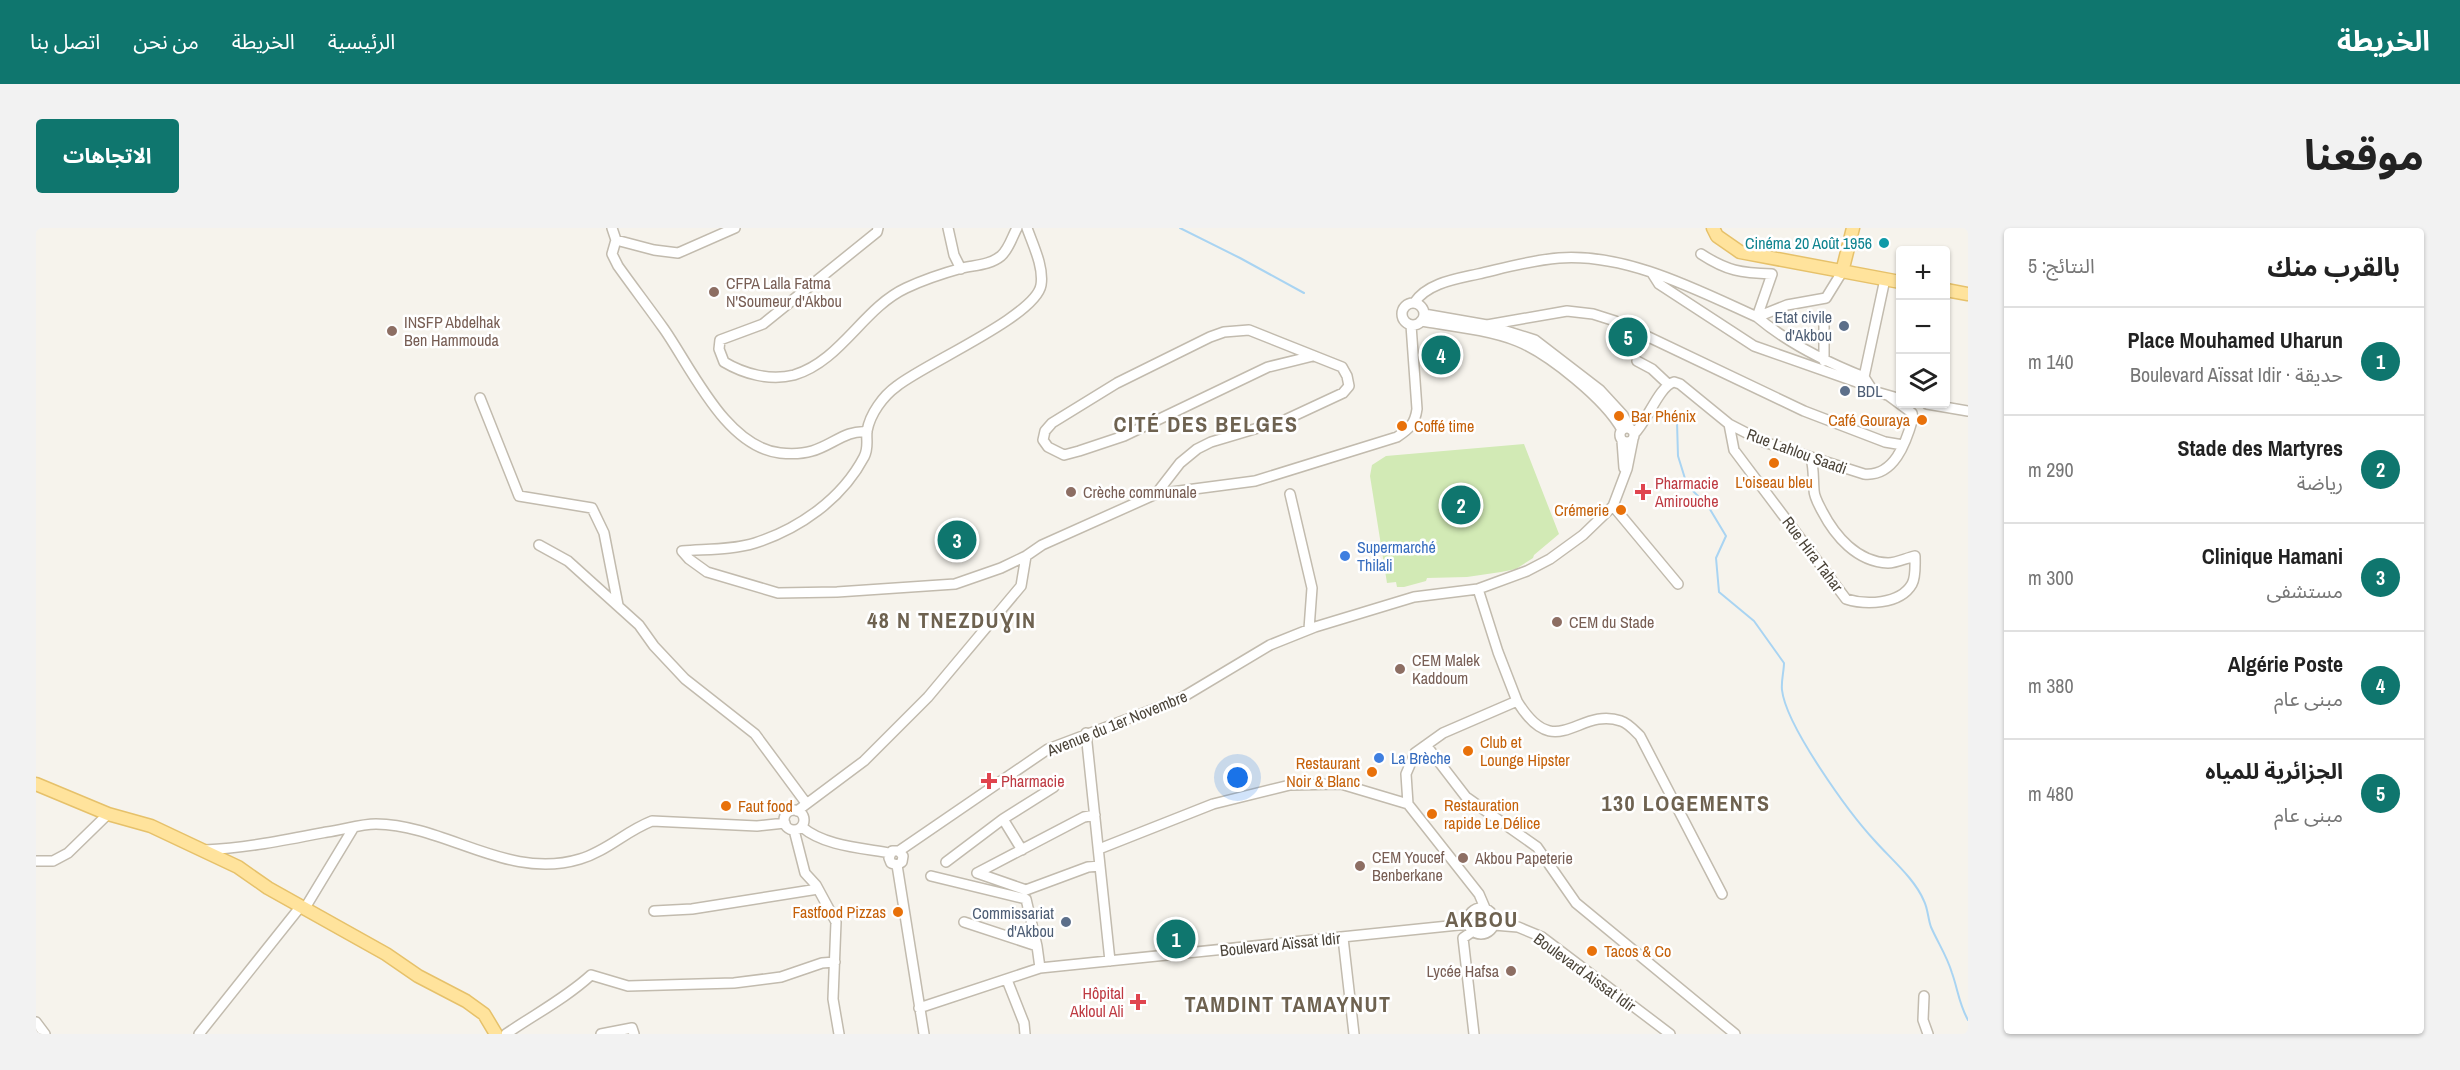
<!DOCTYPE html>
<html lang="ar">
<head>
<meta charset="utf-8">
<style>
	:root { --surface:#fff; --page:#f2f2f2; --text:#222; --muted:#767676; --line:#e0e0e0; --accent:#0f766e }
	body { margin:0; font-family:"Archivo Narrow","Noto Sans Arabic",sans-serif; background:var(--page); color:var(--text); direction:rtl }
	.controls { position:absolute; right:18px; top:18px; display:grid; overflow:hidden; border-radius:6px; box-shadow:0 2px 4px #0004 }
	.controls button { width:54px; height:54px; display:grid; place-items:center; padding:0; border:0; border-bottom:2px solid var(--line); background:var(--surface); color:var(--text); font:30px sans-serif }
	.you { position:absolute; left:1202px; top:550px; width:21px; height:21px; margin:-15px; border:4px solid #fff; border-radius:50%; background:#1a73e8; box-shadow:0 0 0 9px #1a73e833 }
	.badge { display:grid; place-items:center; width:39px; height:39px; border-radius:50%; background:var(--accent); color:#fff; font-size:20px; font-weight:700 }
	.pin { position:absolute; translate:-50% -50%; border:3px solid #fff; box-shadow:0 2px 6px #0006 }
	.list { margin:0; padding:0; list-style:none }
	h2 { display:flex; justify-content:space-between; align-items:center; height:78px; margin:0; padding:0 24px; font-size:26px }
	h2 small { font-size:20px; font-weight:400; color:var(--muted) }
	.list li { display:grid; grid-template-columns:39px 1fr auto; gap:18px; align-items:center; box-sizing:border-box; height:108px; padding:0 24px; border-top:2px solid var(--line) }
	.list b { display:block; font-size:22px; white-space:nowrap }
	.list p { margin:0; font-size:20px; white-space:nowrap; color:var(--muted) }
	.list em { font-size:20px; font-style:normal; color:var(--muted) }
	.icon { flex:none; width:33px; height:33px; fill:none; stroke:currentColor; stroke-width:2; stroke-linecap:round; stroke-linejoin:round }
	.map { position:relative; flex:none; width:1932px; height:806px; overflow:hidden; direction:ltr; border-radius:6px }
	header { display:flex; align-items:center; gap:36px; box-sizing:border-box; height:84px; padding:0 30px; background:var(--accent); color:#fff }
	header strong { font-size:28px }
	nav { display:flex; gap:33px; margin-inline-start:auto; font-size:21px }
	.intro { display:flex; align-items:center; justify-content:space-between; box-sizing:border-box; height:144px; padding:0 36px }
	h1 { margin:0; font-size:42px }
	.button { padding:15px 27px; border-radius:6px; background:var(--accent); color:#fff; font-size:21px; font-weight:700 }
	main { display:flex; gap:36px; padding:0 36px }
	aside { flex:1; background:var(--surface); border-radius:6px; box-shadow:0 2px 4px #0004 }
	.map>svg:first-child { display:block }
	.garden { fill:#d2eab5 }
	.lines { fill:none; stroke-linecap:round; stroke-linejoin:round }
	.stream { stroke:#a9d4f2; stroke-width:2 }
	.minor-casing { stroke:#c2bbae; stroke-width:12 }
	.major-casing { stroke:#e6c16a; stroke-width:15 }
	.minor { stroke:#fff; stroke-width:9 }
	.major { stroke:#ffe39c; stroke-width:12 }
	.culture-dot { fill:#0f9aa8; stroke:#fff; stroke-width:2 }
	.education-dot { fill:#8d6e63; stroke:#fff; stroke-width:2 }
	.service-dot { fill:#5c6f8a; stroke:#fff; stroke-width:2 }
	.food-dot { fill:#e8710a; stroke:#fff; stroke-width:2 }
	.health-dot { fill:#e0444e; stroke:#fff; stroke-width:2 }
	.shop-dot { fill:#3f7fe0; stroke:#fff; stroke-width:2 }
	.labels { text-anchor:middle; stroke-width:5; stroke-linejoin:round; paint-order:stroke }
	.culture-label { font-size:16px; fill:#0d838f; stroke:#fff; text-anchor:end }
	.education-label { font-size:16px; fill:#785e54; stroke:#fff; text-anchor:start }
	.service-label { font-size:16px; fill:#4e5e75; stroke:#fff; text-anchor:end }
	.food-label { font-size:16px; fill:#c56008; stroke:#fff; text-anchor:start }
	.street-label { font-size:16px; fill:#4b4439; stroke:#fff }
	.health-label { font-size:16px; fill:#be3a42; stroke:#fff; text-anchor:start }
	.shop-label { font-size:16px; fill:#366cbe; stroke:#fff; text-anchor:start }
	.district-label { font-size:22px; font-weight:bold; letter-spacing:1.5px; fill:#6e6250; stroke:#fff }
</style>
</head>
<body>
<header>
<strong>الخريطة</strong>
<nav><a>الرئيسية</a><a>الخريطة</a><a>من نحن</a><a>اتصل بنا</a></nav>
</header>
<div class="intro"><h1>موقعنا</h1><a class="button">الاتجاهات</a></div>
<main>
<aside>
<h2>بالقرب منك<small>النتائج: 5</small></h2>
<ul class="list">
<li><span class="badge">1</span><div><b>Place Mouhamed Uharun</b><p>حديقة · Boulevard Aïssat Idir</p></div><em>140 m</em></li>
<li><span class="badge">2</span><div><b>Stade des Martyres</b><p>رياضة</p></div><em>290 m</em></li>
<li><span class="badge">3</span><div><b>Clinique Hamani</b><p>مستشفى</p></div><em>300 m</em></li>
<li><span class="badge">4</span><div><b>Algérie Poste</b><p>مبنى عام</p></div><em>380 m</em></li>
<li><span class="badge">5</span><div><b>الجزائرية للمياه</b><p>مبنى عام</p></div><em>480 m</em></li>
</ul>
</aside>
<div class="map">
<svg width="1932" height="806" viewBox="0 0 1932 806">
	<rect width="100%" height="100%" fill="#f6f3ec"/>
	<path class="garden" d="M1488 216 1523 306 1498 327 1497 330 1480 341 1465 344 1431 349 1391 350 1390 353 1368 359H1361L1360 354 1351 355 1334 248 1336 237 1350 228Z"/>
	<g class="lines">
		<path class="stream" d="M1144 0 1204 30 1268 65
			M1631 185 1641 194 1642 228 1651 257 1672 278 1690 308 1680 330 1683 364 1718 393 1748 435C1748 443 1745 453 1746 462 1750 498 1813 585 1839 613 1855 631 1879 651 1888 673 1892 681 1892 691 1895 699 1902 715 1911 728 1916 745 1922 762 1923 776 1932 792"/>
		<g class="minor-casing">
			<path id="minor" d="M576 0 580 12 576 26 582 38C597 59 613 80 628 101 656 141 690 219 744 225 754 226 766 226 776 223 795 218 811 201 831 204
				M842 0 841 4 727 96 684 112 683 121 688 134C708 146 734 153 758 147 805 133 827 80 870 60 887 52 908 45 926 40 939 37 954 37 965 28 973 21 976 9 981 0
				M912 0 918 27 925 41
				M580 12 618 22 642 25 699 0
				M1665 26C1691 43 1705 45 1736 46L1721 89C1753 116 1790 134 1828 149
				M1616 45 1623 56 1718 118 1832 158
				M1849 51 1828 149 1837 163 1858 169
				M1378 75C1391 55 1420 51 1442 46 1468 40 1496 32 1523 30 1591 25 1661 62 1721 89L1751 77 1790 70 1806 44
				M1366 86a11 11 0 1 1 22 0a11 11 0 1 1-22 0Z
				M1388 86 1451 97 1499 112 1564 162 1587 187 1594 201
				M1385 93C1415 98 1453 102 1481 113 1513 126 1570 172 1586 202
				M1451 97 1531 83 1557 86 1579 93 1768 183 1849 214 1867 217
				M1601 133 1616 141 1632 156
				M1788 133V96
				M444 170 483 268 556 280 568 305 582 377
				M1891 176 1932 183
				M1693 196 1698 222 1810 371C1829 377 1864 377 1876 356 1880 349 1879 336 1879 328 1870 330 1861 335 1852 335 1821 334 1799 308 1786 283 1783 277 1778 269 1778 262 1777 251 1778 241 1775 230
				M1584 207a7 7 0 1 1 14 0a7 7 0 1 1-14 0Z
				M1598 206C1611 194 1623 158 1638 154L1644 156 1693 196 1728 214 1828 246C1858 249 1870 215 1877 190L1876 185 1853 168
				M1586 213 1588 240
				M1120 266 1144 235 1161 221 1175 214 1249 192 1307 165 1313 158 1311 148 1306 139 1213 102 1188 104 1174 109 1081 155 1016 195 1009 203 1007 212 1012 219 1028 227 1043 223 1088 208 1232 139 1277 128
				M1254 266 1276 360 1273 401
				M1577 278 1642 356
				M503 317 532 333 603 397 618 418 649 451 719 506 770 575
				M646 323C670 321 696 322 719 315 763 301 806 271 828 229 833 220 830 212 831 203 834 186 847 168 861 158 888 136 1000 88 1005 57 1008 39 997 17 991 0
				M646 323 653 331 671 344 742 365 801 364 919 356 965 340 990 328
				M1442 361 1462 424 1481 473 1407 505 1379 525 1370 546 1372 576 1443 666 1449 680
				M1481 473C1520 537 1542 478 1585 493 1592 495 1599 503 1604 508L1686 666
				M1050 505 1074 733
				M1390 517 1430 569 1501 619 1540 675 1699 806
				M748 592a10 10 0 1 1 20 0a10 10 0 1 1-20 0Z
				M761 583 828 533 892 469 985 358 990 328 1006 317 1120 266 1219 253 1361 209C1373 201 1379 196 1381 181L1375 97
				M967 591 986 622
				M766 599C788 618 826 620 854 625
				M758 602 769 645 780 657 800 694 797 771 803 806
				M1063 621 1177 576 1254 557 1305 556 1372 576
				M169 622C210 620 250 612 291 604 307 602 324 596 340 596 411 597 472 653 544 631 571 623 590 603 616 593L721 598 749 595
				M863 623 867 628 866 634 861 637 855 635 853 630 856 623H863L1012 521 1142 472 1234 417 1279 399 1378 369 1442 361 1491 343 1514 331 1547 307 1577 278 1591 241 1597 211
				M0 633H17L32 625 72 586
				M910 634 967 591 1018 559
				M861 637 888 806
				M941 645 1048 589 1059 587
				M941 645 990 662 1052 639 1064 638
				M895 648 990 671 1001 718
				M1432 693a13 13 0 1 1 26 0a13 13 0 1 1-26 0Z
				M269 680 318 599
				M618 683 656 681 782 661
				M928 694 1001 718 1004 740
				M1458 697 1482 699 1506 709 1634 806
				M1437 703 1427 710 1438 806
				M1307 710 1318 806
				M971 752 988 795 989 806
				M1888 768 1887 792 1892 806
				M883 780 1004 740 1432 696
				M0 794 9 806
				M163 806 265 678
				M470 806C499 786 530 770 555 747L592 758 698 755 745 749 786 735 799 734
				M565 806 596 800 598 806"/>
		</g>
		<g class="major-casing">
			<path id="major" d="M1677 0 1681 8 1704 24 1864 54
				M1806 44 1817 0
				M1910 62 1932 66
				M0 556 72 586 115 598 202 639 232 660 350 726 382 748 430 773 448 786 460 806"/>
		</g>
		<use href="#minor" class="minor"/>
		<use href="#major" class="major"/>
	</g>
	<circle class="culture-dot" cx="1848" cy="15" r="6"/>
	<g class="education-dot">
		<circle cx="678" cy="64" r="6"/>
		<circle cx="356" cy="103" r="6"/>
		<circle cx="1035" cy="264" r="6"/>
		<circle cx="1521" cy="394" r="6"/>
		<circle cx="1364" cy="441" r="6"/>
		<circle cx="1427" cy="630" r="6"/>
		<circle cx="1324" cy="638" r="6"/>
		<circle cx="1475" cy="743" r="6"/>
	</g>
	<g class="service-dot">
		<circle cx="1808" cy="98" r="6"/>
		<circle cx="1809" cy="163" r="6"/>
		<circle cx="1030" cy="694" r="6"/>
	</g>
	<g class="food-dot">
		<circle cx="1583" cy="188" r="6"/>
		<circle cx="1886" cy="192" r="6"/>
		<circle cx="1366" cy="198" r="6"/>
		<circle cx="1738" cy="235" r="6"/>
		<circle cx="1585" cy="282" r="6"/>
		<circle cx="1432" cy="523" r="6"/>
		<circle cx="1336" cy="544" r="6"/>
		<circle cx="690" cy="578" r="6"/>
		<circle cx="1396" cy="586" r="6"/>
		<circle cx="862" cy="684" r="6"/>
		<circle cx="1556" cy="723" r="6"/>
	</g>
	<g class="health-dot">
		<path d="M1604 255h6v6h6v6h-6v6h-6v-6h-6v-6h6z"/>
		<path d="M950 544h6v6h6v6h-6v6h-6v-6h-6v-6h6z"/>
		<path d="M1099 765h6v6h6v6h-6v6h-6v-6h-6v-6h6z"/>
	</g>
	<g class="shop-dot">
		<circle cx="1309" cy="328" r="6"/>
		<circle cx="1343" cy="530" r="6"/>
	</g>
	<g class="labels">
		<g class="culture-label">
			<text x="1836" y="21">Cinéma 20 Août 1956</text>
		</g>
		<g class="education-label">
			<text x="690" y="61">CFPA Lalla Fatma<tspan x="690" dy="18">N'Soumeur d'Akbou</tspan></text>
			<text x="368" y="100">INSFP Abdelhak<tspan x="368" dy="18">Ben Hammouda</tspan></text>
			<text x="1047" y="270">Crèche communale</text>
			<text x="1533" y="400">CEM du Stade</text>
			<text x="1376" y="438">CEM Malek<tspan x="1376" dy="18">Kaddoum</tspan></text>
			<text x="1336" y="635">CEM Youcef<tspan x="1336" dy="18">Benberkane</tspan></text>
			<text x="1439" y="636">Akbou Papeterie</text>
			<text x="1463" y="749" text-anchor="end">Lycée Hafsa</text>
		</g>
		<g class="service-label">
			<text x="1796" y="95">Etat civile<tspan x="1796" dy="18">d'Akbou</tspan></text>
			<text x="1821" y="169" text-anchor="start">BDL</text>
			<text x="1018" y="691">Commissariat<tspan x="1018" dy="18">d'Akbou</tspan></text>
		</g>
		<g class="food-label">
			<text x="1595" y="194">Bar Phénix</text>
			<text x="1874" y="198" text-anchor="end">Café Gouraya</text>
			<text x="1378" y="204">Coffé time</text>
			<text x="1738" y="260" text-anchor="middle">L'oiseau bleu</text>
			<text x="1573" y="288" text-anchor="end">Crémerie</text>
			<text x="1444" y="520">Club et<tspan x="1444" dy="18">Lounge Hipster</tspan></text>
			<text x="1324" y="541" text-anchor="end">Restaurant<tspan x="1324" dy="18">Noir &amp; Blanc</tspan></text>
			<text x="1408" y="583">Restauration<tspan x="1408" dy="18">rapide Le Délice</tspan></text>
			<text x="702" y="584">Faut food</text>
			<text x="850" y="690" text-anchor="end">Fastfood Pizzas</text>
			<text x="1568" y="729">Tacos &amp; Co</text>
		</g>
		<g class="street-label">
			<text transform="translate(1761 223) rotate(20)" y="6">Rue Lahlou Saadi</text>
			<text transform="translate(1777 326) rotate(53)" y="6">Rue Hira Tahar</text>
			<text transform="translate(1081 495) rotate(-22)" y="6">Avenue du 1er Novembre</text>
			<text transform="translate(1244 716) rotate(-6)" y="6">Boulevard Aïssat Idir</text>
			<text transform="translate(1549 744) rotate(36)" y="6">Boulevard Aissat Idir</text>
		</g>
		<g class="health-label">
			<text x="1619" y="261">Pharmacie<tspan x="1619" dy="18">Amirouche</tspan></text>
			<text x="965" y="559">Pharmacie</text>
			<text x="1088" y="771" text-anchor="end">Hôpital<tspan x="1088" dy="18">Akloul Ali</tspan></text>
		</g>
		<g class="shop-label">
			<text x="1321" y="325">Supermarché<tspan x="1321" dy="18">Thilali</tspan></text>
			<text x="1355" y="536">La Brèche</text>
		</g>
		<g class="district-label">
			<text x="1170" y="204">CITÉ DES BELGES</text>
			<text x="916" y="400">48 N TNEZDUƔIN</text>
			<text x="1650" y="583">130 LOGEMENTS</text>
			<text x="1446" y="699">AKBOU</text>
			<text x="1252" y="784">TAMDINT TAMAYNUT</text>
		</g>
	</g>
</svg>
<div class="controls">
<button>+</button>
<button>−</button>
<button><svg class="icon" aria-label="layers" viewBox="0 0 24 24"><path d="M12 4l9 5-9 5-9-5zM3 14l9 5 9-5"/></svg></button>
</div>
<div class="you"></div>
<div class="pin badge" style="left:1140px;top:711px">1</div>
<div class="pin badge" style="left:1425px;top:277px">2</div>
<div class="pin badge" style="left:921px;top:312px">3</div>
<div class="pin badge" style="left:1405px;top:127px">4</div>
<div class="pin badge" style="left:1592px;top:109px">5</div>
</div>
</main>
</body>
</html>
